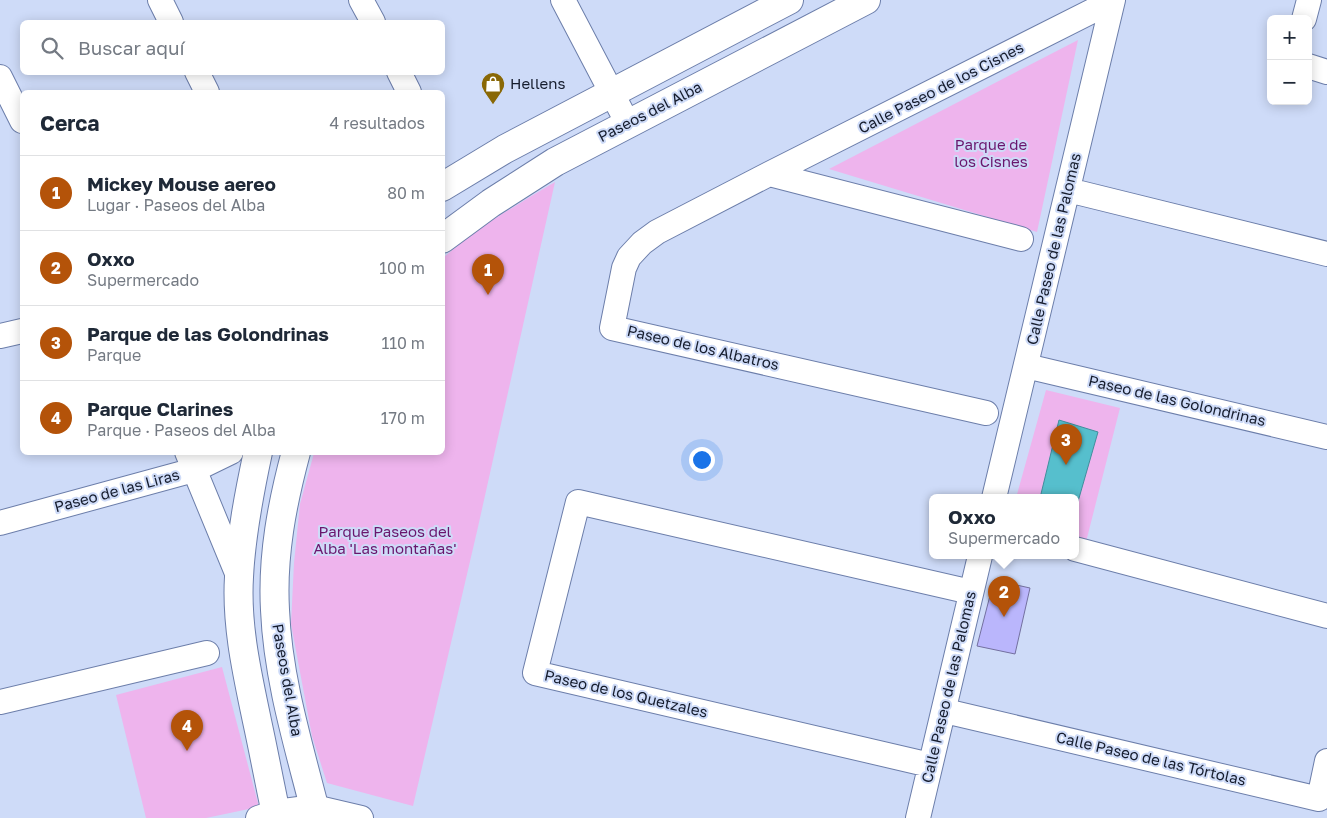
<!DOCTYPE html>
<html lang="es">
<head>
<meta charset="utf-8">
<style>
	:root { --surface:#fff; --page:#f6f6f7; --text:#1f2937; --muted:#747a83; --line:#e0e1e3; --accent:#b45309 }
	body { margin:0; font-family:"Golos Text",sans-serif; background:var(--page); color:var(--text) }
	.controls { position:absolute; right:15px; top:15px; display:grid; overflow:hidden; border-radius:8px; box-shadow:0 2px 12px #0003 }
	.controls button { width:45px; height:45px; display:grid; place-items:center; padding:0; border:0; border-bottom:1px solid var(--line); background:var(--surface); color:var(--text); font:25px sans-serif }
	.you { position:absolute; left:701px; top:459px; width:18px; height:18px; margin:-12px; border:4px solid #fff; border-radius:50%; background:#1a73e8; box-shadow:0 0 0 8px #1a73e833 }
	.badge { display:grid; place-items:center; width:32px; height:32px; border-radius:50%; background:var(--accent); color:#fff; font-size:16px; font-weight:700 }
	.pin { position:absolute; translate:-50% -41px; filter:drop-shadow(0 1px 2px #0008) }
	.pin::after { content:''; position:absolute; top:26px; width:18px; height:15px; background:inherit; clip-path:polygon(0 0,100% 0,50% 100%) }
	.popup { position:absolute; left:929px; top:494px; width:150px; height:65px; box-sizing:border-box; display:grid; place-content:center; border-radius:8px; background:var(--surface); filter:drop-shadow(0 1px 4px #0005); font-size:16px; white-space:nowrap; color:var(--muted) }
	.popup b { font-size:19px; color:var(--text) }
	.popup::after { content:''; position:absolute; left:50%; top:100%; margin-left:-10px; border:10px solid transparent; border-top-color:var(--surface) }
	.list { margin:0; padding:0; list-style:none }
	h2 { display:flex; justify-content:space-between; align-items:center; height:65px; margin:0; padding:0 20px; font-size:21px }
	h2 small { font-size:16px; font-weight:400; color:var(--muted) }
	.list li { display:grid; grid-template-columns:32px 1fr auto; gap:15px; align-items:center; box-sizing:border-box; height:75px; padding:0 20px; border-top:1px solid var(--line) }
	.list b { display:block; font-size:19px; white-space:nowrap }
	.list p { margin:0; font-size:16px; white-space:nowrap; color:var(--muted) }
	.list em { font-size:16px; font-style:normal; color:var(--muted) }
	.icon { flex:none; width:28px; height:28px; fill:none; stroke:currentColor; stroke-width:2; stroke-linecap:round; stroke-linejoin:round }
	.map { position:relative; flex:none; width:1327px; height:818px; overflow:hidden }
	.search { position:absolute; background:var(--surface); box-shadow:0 2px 12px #0003; left:20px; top:20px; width:425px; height:55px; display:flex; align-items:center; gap:12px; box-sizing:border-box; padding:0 18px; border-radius:8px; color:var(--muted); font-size:19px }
	.panel { position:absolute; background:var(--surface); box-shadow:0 2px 12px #0003; left:20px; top:90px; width:425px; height:365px; border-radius:8px }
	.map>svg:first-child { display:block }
	.green { fill:#eeb4ed }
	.water { fill:#56bfcd; stroke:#428e9d }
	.building { fill:#bab6fc; stroke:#73709f }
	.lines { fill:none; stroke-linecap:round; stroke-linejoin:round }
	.street-casing { stroke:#6c7eaa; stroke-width:26 }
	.secondary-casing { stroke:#6c7eaa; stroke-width:30 }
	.street { stroke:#fff; stroke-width:24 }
	.secondary { stroke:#fff; stroke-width:28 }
	.labels { text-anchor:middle; stroke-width:4; stroke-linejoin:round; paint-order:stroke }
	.poi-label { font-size:15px; fill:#151c2d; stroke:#cedbf8; text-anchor:start }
	.street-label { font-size:15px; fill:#151c2d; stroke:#cedbf8 }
	.park-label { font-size:15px; fill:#6a166d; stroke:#cedbf8 }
</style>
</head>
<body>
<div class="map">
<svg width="1327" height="818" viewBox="0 0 1327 818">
	<rect width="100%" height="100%" fill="#cedbf8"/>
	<path class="green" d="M1078 40 1037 232 829 169Z
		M555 182 478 527 413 806 327 783 312 736 291 624 294 563 300 504 314 453 442 452 443 258C477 228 516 205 555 182Z
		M1046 390 1120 408 1086 542 1075 539V498H1016Z
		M222 667 259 807 206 818H146L116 695Z"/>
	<path class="water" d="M1059 420 1098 432 1075 512V498H1040Z"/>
	<path class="building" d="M994 580 1030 588 1015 654 977 646Z"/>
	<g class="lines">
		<g class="street-casing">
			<path id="street" d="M160 0 171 22
				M361 0 373 22
				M563 0 628 124
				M1304 19 1309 0
				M1308 66 1327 72
				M197 72 207 92
				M399 72 409 92
				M0 77 22 121
				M769 174 1021 239
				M1068 190 1327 254
				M0 336 22 331
				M1026 366 1327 437
				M986 413 612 328 624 268 629 257 642 243 657 232 769 174 1112 1
				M187 452 239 578
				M994 498 1113 0
				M0 523 194 470 231 452
				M1075 549 1327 616
				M0 702 207 653
				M945 711 1319 799 1327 761
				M930 765 535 673 578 502 971 592
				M258 818 276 812 314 807 361 818
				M918 818 980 556"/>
		</g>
		<g class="secondary-casing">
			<path id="secondary" d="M442 187 505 149 789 0
				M442 239 491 203 555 162 866 0
				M258 452C249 494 241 535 239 577 236 625 247 673 257 721 264 753 270 786 277 818
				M296 452C282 504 272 556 275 610 278 681 300 750 317 818"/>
		</g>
		<use href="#street" class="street"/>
		<use href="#secondary" class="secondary"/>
	</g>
	<defs>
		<g id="shop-pin" transform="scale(1.25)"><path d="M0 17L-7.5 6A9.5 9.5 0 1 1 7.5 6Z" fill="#896806" stroke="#cedbf8"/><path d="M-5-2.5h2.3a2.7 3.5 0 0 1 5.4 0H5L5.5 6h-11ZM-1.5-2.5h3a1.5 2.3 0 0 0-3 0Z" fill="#fff"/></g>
	</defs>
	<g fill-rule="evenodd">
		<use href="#shop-pin" x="493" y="84"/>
	</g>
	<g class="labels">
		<g class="poi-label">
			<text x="510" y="89">Hellens</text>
		</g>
		<g class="street-label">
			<text transform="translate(941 88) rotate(-27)" y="5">Calle Paseo de los Cisnes</text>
			<text transform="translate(650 112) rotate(-27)" y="5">Paseos del Alba</text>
			<text transform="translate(1054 249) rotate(-77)" y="5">Calle Paseo de las Palomas</text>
			<text transform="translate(703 348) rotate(13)" y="5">Paseo de los Albatros</text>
			<text transform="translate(1177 401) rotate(13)" y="5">Paseo de las Golondrinas</text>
			<text transform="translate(117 491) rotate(-15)" y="5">Paseo de las Liras</text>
			<text transform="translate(287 680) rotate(80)" y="5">Paseos del Alba</text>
			<text transform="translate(949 687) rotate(-77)" y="5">Calle Paseo de las Palomas</text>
			<text transform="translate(626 694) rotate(13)" y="5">Paseo de los Quetzales</text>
			<text transform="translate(1151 759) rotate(13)" y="5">Calle Paseo de las Tórtolas</text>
		</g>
		<g class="park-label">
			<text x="991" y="150">Parque de<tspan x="991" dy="17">los Cisnes</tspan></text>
			<text x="385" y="537">Parque Paseos del<tspan x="385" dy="17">Alba 'Las montañas'</tspan></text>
		</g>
	</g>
</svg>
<div class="controls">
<button>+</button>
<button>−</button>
</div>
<div class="you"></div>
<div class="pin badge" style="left:488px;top:295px">1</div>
<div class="pin badge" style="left:1004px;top:617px">2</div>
<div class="popup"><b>Oxxo</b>Supermercado</div>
<div class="pin badge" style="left:1066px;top:465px">3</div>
<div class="pin badge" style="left:187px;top:751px">4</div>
<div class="search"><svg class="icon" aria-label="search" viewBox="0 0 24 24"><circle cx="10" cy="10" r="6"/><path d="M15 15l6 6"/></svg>Buscar aquí</div>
<section class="panel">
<h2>Cerca<small>4 resultados</small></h2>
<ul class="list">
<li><span class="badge">1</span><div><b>Mickey Mouse aereo</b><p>Lugar · Paseos del Alba</p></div><em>80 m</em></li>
<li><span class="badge">2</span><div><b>Oxxo</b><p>Supermercado</p></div><em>100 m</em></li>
<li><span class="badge">3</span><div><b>Parque de las Golondrinas</b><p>Parque</p></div><em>110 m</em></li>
<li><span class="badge">4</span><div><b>Parque Clarines</b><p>Parque · Paseos del Alba</p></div><em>170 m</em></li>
</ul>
</section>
</div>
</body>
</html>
